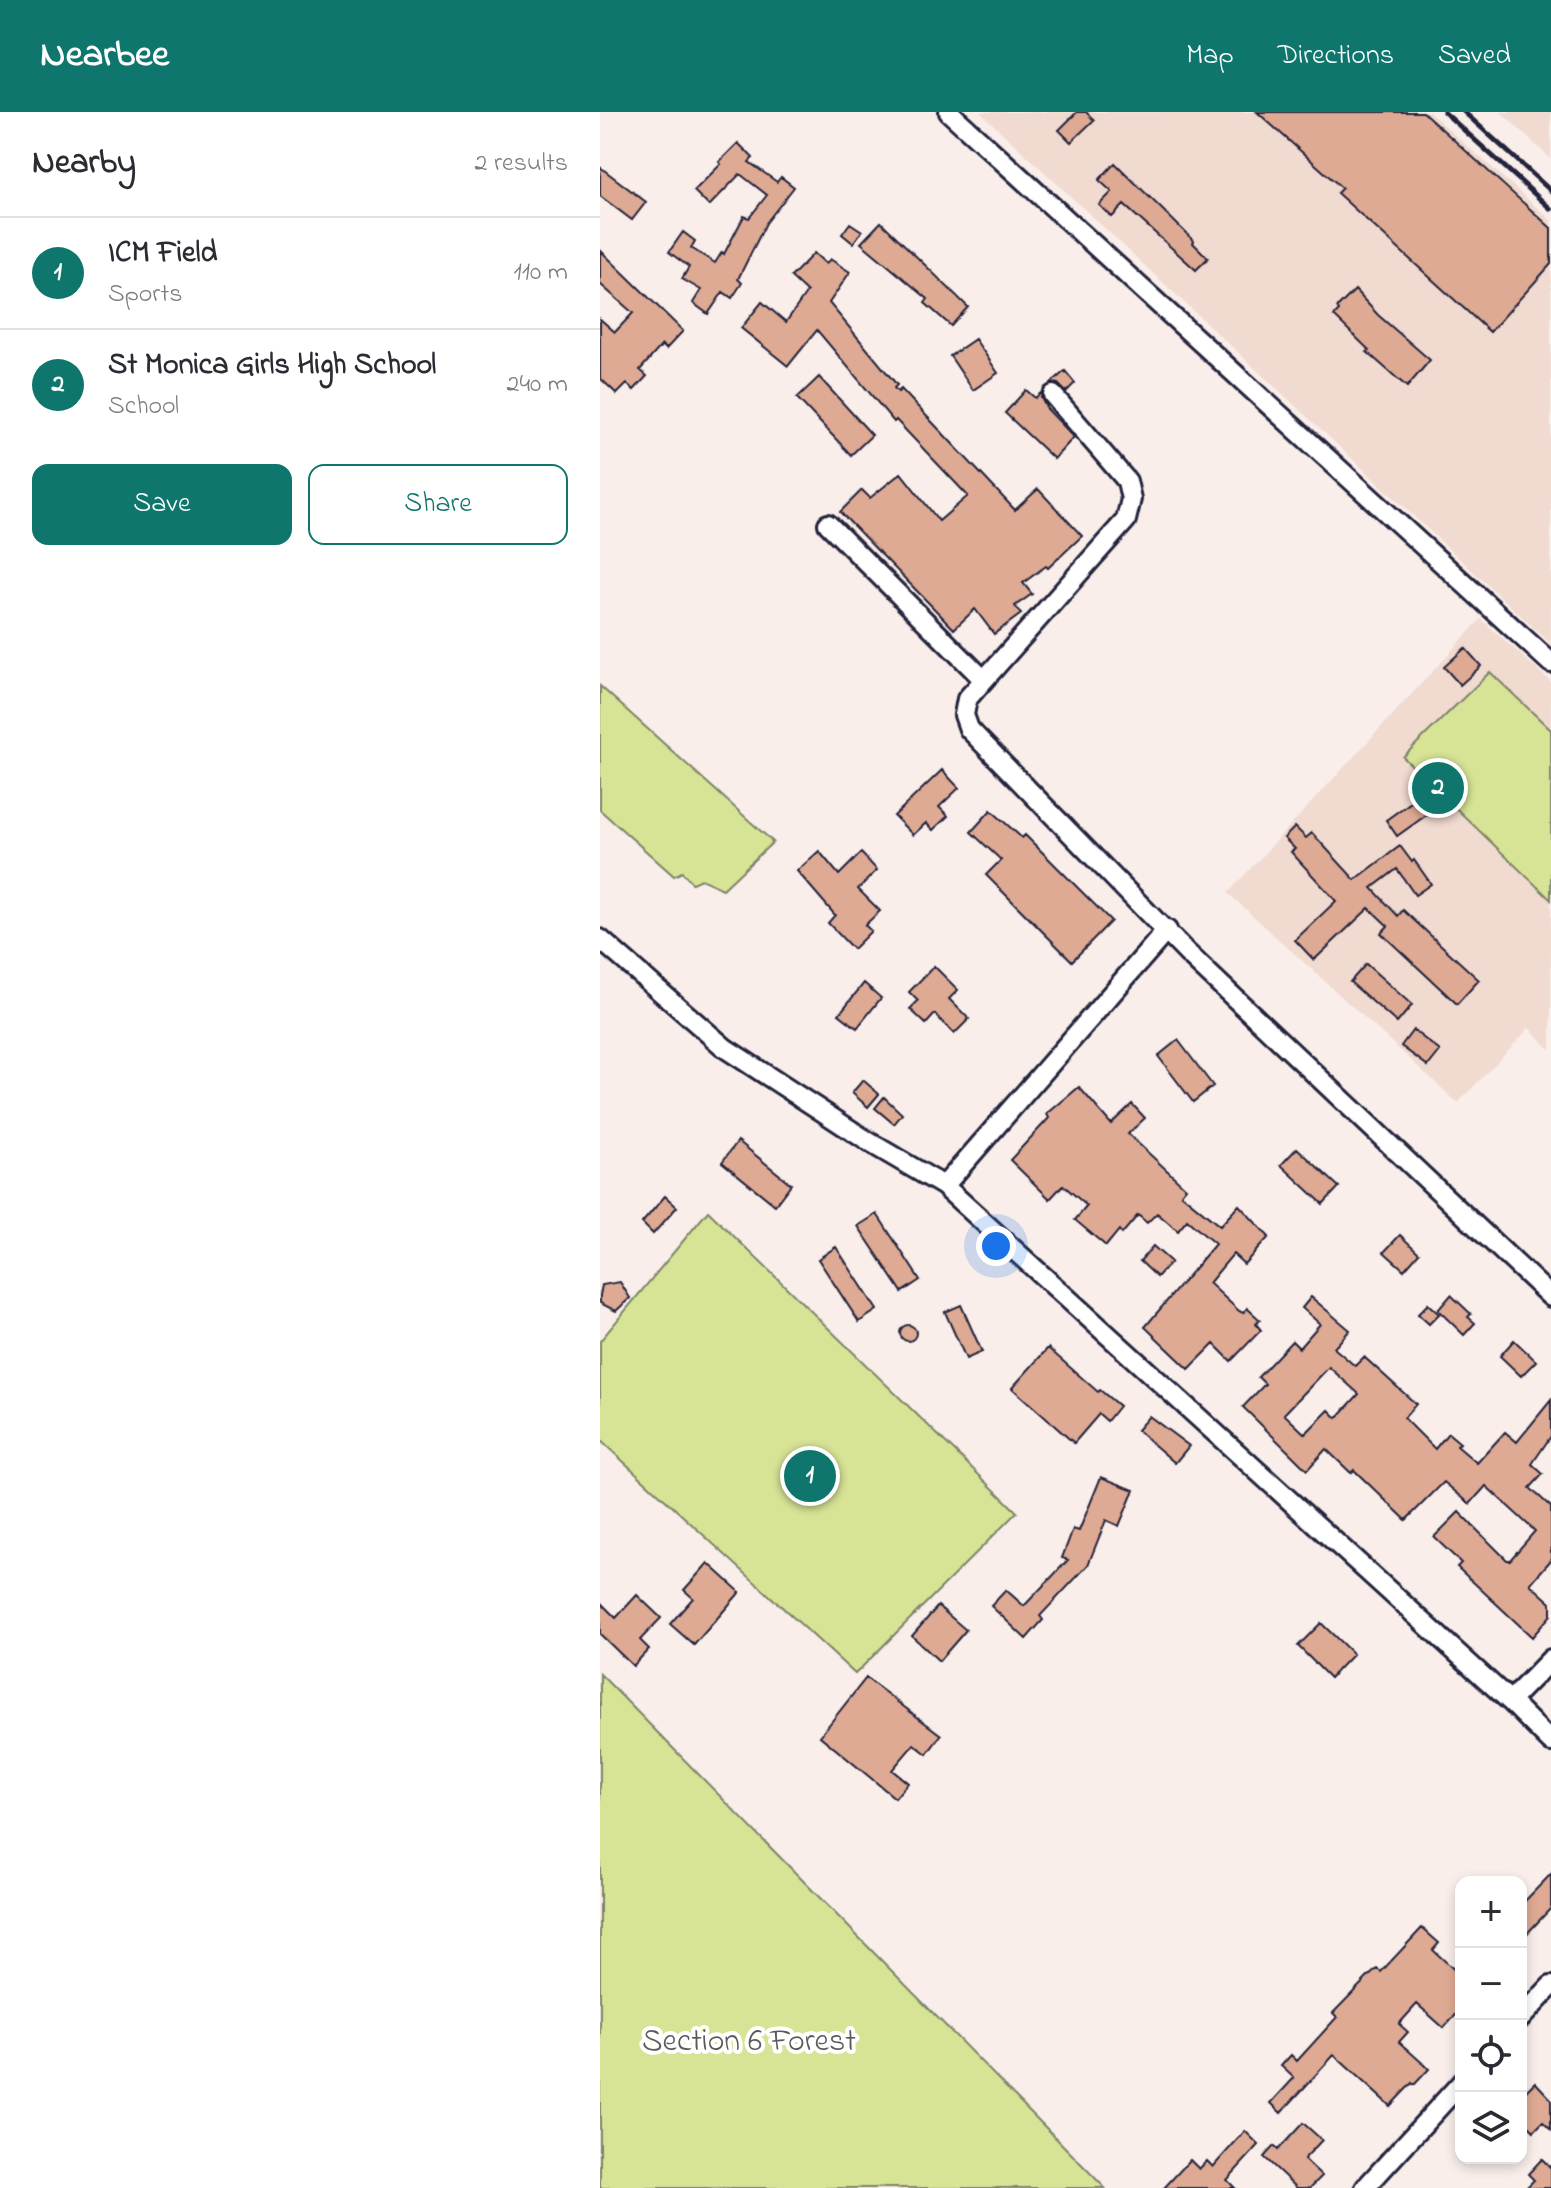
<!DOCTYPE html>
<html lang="en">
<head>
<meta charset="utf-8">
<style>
	:root { --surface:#fff; --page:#f2f2f3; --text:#2b2b33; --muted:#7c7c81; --line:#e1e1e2; --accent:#0f766e }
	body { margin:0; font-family:"Indie Flower",sans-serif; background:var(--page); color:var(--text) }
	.controls { position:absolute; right:24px; bottom:24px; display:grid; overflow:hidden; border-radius:16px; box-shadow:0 4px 12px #0003 }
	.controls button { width:72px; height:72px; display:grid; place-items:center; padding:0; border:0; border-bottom:2px solid var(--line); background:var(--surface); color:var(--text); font:40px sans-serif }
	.you { position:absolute; left:396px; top:1134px; width:28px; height:28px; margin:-20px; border:6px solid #fff; border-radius:50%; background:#1a73e8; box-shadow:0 0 0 12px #1a73e833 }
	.badge { display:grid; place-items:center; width:52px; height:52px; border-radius:50%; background:var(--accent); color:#fff; font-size:26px; font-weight:700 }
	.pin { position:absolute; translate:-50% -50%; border:4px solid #fff; box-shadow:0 2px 8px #0006 }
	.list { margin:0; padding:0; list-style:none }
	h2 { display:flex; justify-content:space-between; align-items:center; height:104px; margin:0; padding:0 32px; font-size:34px }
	h2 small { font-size:26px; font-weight:400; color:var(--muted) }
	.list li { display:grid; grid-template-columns:52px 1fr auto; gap:24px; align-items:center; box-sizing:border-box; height:112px; padding:0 32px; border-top:2px solid var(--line) }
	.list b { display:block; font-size:30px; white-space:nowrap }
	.list p { margin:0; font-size:26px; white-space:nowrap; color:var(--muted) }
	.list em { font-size:26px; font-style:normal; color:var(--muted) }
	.actions { display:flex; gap:16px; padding:24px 32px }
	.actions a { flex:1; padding:18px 0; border:2px solid var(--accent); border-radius:16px; text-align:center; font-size:28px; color:var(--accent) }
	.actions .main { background:var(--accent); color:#fff }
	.icon { flex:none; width:44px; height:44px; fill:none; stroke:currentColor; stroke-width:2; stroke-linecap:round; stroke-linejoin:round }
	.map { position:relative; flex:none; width:951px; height:2076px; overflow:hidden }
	header { display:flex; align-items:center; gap:48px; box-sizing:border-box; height:112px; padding:0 40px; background:var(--accent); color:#fff }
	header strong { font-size:38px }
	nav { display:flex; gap:44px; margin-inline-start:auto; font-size:28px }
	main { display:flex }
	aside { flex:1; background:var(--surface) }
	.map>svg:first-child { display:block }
	.built { fill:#f1dad0 }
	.green { fill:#d7e496; stroke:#7c8368; stroke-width:2 }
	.building { fill:#dfaa94; stroke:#22223b; stroke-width:2; fill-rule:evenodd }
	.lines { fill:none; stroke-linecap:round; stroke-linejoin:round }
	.street-casing { stroke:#22223b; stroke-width:24 }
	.street { stroke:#fff; stroke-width:18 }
	.rail { stroke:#22223b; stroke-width:5 }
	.labels { text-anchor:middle; stroke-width:8; stroke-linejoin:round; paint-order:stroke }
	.park-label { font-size:32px; fill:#585c56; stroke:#fff }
</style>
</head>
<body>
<header>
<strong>Nearbee</strong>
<nav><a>Map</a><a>Directions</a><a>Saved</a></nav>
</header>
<main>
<aside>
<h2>Nearby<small>2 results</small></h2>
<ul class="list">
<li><span class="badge">1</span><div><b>ICM Field</b><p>Sports</p></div><em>110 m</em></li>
<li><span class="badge">2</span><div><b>St Monica Girls High School</b><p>School</p></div><em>240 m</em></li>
</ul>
<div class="actions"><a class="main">Save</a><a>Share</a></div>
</aside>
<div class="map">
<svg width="951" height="2076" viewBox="0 0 951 2076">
	<rect width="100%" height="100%" fill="#f9eeea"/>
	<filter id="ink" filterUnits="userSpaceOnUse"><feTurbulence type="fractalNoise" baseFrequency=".0125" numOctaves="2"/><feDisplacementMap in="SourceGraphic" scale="16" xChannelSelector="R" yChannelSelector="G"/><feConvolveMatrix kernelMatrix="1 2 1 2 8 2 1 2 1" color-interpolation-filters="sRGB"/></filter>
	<g filter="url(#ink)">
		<path class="built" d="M380 0H829L951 108V532Z
			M901 0H951V47Z
			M881 507 951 570V938L929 916 858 991 628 781Z"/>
		<path class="green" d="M890 560 951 618V788L803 645Z
			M0 574 173 730 123 777 101 767 92 771 82 760 74 764 0 698Z
			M108 1099 417 1400 255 1562 0 1328V1229Z
			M0 1562 505 2076H0Z"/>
		<path class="building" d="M477 0H486L494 8 471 30 459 18Z
			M657 0H823L951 116V152L890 220 737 81 742 76Z
			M138 31 153 46 149 50 177 70 181 65 194 75 166 111 138 167 142 171 132 186 123 180 108 202 93 191 101 178 82 167 89 155 69 140 83 120 95 129 91 136 115 151 122 140 124 142 144 104 149 106 167 83 140 62 109 94 94 79 121 52 119 50Z
			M515 51 594 129 593 131 608 146 596 158 524 93 512 105 499 93 512 80 499 68Z
			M0 55 46 90 32 108 0 84Z
			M281 110 368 195 351 214 325 191 328 187 261 131Z
			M250 111 262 119 253 131 242 122Z
			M0 138 83 219 66 237 62 233 40 258 47 264 34 278 27 272 17 282 0 266V207L15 220 33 201 0 172Z
			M214 141 226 152 230 147 250 160 229 191 297 273 294 276 298 280 301 277 415 398 438 377 482 424 448 456 446 454 423 471 432 482 415 494 421 502 394 522 375 497 354 517 240 400 262 378 270 386 301 361 339 409 368 384 296 308 294 310 217 218 188 254 141 216 162 190 186 210 207 180 191 165Z
			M755 178 778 203 830 248 807 275 767 240 769 238 734 204 739 199 737 196Z
			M375 227 398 261 373 278 350 244Z
			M465 259 475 271 466 280 458 272 451 271Z
			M219 265 272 323 251 343 197 286Z
			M426 278 435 286 442 280 441 286 447 297 474 325 454 347 405 301Z
			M865 536 881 554 860 573 844 555Z
			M342 658 359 676 339 695 348 704 333 718 326 711 313 723 294 704Z
			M821 683 832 699 797 724 786 708Z
			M391 698 422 726 425 723 511 809 472 849 386 763 401 748 371 720Z
			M695 715 706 726 712 721 755 768 800 734 812 750 814 748 831 772 815 783 797 757 772 776 798 804 803 798 879 868 857 892 781 821 788 814 769 796 714 848 695 828 736 789 691 740 695 737 684 726Z
			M219 739 239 763 261 741 277 758 258 777 280 799 265 813 271 819 253 837 228 811 235 803 197 759Z
			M766 852 812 893 797 911 750 870Z
			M334 854 358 878 349 887 369 907 354 922 335 902 326 912 310 897 318 889 309 880Z
			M264 871 281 886 257 916 239 902Z
			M813 918 840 939 828 954 801 934Z
			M578 928 613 974 593 990 558 944Z
			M263 968 279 982 268 995 252 981Z
			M479 975 511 1012 532 992 545 1006 528 1022 586 1076 581 1082 620 1114 639 1093 669 1125 644 1152 633 1142 609 1171 639 1199 643 1201 647 1196 660 1208 656 1212 661 1218 631 1249 614 1232 589 1257 545 1215 615 1132 587 1108 578 1119 557 1101 547 1111 538 1103 522 1122 519 1118 506 1134 475 1108 487 1094 463 1073 450 1087 410 1048 449 1006 447 1002Z
			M284 985 302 1002 294 1012 275 996Z
			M138 1029 191 1072 175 1093 122 1050Z
			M697 1036 739 1075 723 1092 681 1053Z
			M65 1084 77 1095 53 1122 42 1111Z
			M277 1102 320 1168 302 1180 258 1114Z
			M800 1123 819 1141 804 1158 784 1140Z
			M553 1134 571 1150 557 1165 540 1149Z
			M236 1135 277 1198 259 1210 218 1147Z
			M20 1170 30 1186 16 1199 0 1191V1183L2 1173Z
			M851 1183 871 1202 868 1205 875 1211 864 1223 838 1198Z
			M711 1185 750 1218 734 1236 755 1254 764 1245 816 1292 804 1306 835 1337 848 1321 860 1331 857 1334 877 1351 905 1320 917 1330 951 1288V1324L932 1352 943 1362 930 1376 951 1395V1448L930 1472 951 1491V1503L932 1525 857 1455 861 1451 834 1425 859 1400 907 1448H910L935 1419 886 1374 870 1392 844 1370 806 1408 754 1358 751 1361 726 1337 707 1358 643 1295 665 1272 658 1265 692 1229 699 1236 720 1212 702 1196ZM729 1255 759 1282 737 1306 729 1298 705 1322 684 1302Z
			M828 1192 839 1202 829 1212 818 1202Z
			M361 1193 382 1240 366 1247 345 1200Z
			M300 1221a8 8 0 1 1 16 0a8 8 0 1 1-16 0Z
			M914 1228 936 1249 921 1264 900 1244Z
			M448 1236 498 1280 500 1278 519 1294 507 1309 499 1302 474 1331 412 1276Z
			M549 1304 589 1334 575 1351 537 1318Z
			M501 1365 534 1378 519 1414 506 1408 488 1453 440 1504 443 1508 426 1527 391 1494 406 1478 424 1494 468 1448 462 1446 473 1417 479 1419Z
			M108 1451 140 1480 94 1533 70 1512 93 1486 84 1478Z
			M37 1483 61 1506 40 1528 49 1537 33 1554 0 1522V1490L16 1506Z
			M338 1494 366 1518 339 1549 312 1524Z
			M721 1511 753 1542 730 1566 698 1534Z
			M266 1566 341 1623 327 1642 314 1632 292 1658 308 1671 295 1686 220 1624Z
			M951 1762V1796L921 1828V1793Z
			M822 1816 839 1831 833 1838 861 1864V1897L844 1916 817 1892 799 1912 808 1920 799 1930 829 1957 814 1973 812 1971 790 1994 734 1943 681 2001 671 1991 694 1966 681 1954 691 1943 697 1949 737 1905 733 1901 768 1865 777 1857 781 1860Z
			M935 1970 951 1987V2018L943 2010 934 2019 921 2006V1984Z
			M703 2011 722 2028 704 2047 722 2064 710 2076H697L664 2045 674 2034 678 2038Z
			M645 2019 659 2033 627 2068 635 2076H564L590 2048 599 2057 607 2049 613 2055Z
			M942 2047 951 2056V2076H926L934 2068 928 2062Z"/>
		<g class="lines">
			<g class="street-casing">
				<path id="street" d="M349 0 951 551
					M453 283 527 369 531 387 526 408 367 587 364 603 369 617 587 841 951 1185
					M228 412 384 568
					M0 827 125 936 269 1030 344 1074 910 1589 951 1630
					M344 1074 567 818
					M910 1589 951 1547
					M921 1906 951 1874
					M765 2076 861 1971"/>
			</g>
			<use href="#street" class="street"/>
			<path class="rail" d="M844 0 951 97
				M864 0 951 79"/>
		</g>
	</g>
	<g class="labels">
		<g class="park-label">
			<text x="149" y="1938">Section 6 Forest</text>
		</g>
	</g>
</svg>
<div class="controls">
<button>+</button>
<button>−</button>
<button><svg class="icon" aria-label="locate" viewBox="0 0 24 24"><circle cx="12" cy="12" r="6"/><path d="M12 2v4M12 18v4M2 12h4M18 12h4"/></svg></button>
<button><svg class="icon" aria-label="layers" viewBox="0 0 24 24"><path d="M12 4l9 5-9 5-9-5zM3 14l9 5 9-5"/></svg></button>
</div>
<div class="you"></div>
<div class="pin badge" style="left:210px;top:1364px">1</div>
<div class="pin badge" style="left:838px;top:676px">2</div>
</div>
</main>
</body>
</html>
